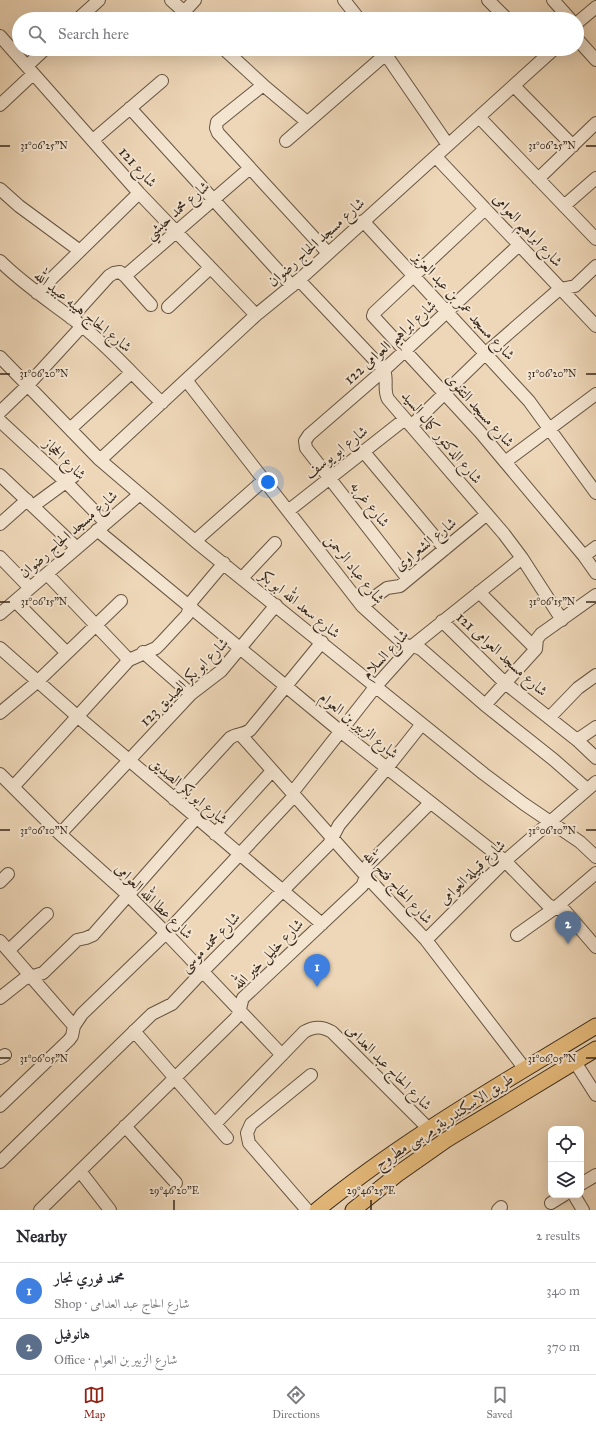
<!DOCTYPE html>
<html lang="en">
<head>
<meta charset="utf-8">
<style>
	:root { --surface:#fff; --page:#f7f7f7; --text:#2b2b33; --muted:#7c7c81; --line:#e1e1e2; --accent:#8f2418 }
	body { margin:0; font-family:"IM FELL Great Primer",Amiri,serif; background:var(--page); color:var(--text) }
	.controls { position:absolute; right:12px; bottom:12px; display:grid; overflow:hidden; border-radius:8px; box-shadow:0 4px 16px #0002 }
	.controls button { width:36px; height:36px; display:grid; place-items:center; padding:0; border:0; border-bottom:1px solid var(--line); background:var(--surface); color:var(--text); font:20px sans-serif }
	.you { position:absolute; left:268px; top:482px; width:14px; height:14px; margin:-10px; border:3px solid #fff; border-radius:50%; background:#1a73e8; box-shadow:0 0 0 6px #1a73e833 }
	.badge { display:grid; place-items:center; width:26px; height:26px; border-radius:50%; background:var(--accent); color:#fff; font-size:13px; font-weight:700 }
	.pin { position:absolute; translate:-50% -33px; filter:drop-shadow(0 1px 2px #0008) }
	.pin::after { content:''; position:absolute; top:21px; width:14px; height:12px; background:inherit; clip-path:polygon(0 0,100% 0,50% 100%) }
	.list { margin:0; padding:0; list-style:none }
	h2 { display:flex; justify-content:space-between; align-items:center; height:52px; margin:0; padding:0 16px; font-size:17px }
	h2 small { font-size:13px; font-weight:400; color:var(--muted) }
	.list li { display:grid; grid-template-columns:26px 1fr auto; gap:12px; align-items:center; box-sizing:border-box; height:56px; padding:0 16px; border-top:1px solid var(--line) }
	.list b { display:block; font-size:15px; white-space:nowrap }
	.list p { margin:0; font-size:13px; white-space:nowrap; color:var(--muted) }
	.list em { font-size:13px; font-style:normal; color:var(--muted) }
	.icon { flex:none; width:22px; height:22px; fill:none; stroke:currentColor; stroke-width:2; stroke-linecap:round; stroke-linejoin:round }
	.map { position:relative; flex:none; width:596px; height:1210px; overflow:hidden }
	.search { position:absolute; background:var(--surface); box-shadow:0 4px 16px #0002; left:12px; right:12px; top:12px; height:44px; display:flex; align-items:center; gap:10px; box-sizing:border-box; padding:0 14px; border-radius:22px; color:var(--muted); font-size:15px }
	.sheet { height:164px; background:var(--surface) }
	nav { display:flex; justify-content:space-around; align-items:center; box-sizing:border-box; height:56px; border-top:1px solid var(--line); background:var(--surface); font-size:11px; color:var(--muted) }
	nav a { display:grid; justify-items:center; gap:2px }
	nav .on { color:var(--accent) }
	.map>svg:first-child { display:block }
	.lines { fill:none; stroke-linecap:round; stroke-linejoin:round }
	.minor-casing { stroke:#655442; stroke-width:14 }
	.major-casing { stroke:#37281b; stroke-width:17 }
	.minor { stroke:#f4e5d1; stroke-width:12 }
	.major { stroke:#e7bc7c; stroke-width:15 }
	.ticks { fill:none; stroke:#37281b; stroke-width:1.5 }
	.labels { text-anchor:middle; stroke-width:4; stroke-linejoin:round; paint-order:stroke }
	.street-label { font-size:15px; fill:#37281b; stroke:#f4e5d1 }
	.ticks-label { font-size:10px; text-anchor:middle; fill:#37281b; stroke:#f4e5d1; stroke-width:4; stroke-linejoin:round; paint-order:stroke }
</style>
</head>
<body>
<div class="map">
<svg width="596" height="1210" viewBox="0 0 596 1210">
	<rect width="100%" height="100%" fill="#eed7b8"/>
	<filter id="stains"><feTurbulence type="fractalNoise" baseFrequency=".005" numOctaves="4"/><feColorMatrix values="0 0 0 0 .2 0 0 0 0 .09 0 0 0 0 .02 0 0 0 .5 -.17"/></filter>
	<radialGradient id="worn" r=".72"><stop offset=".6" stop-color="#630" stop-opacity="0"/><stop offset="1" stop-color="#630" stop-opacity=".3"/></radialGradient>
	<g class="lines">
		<g class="minor-casing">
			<path id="minor" d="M171 0 192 19
				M344 0 359 19
				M488 0 507 19
				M553 0 570 19
				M184 12 195 0
				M78 19 99 0
				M577 23 596 7
				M0 36 139 193 256 315
				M577 39 596 60
				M224 49 263 85 307 122
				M382 49 448 145
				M27 66 45 49
				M263 85 217 122 216 128 218 133 328 253
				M514 86 573 146
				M0 105 33 74
				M130 108 292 286
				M479 117 596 239
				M93 140 162 81
				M286 141 386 54
				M436 157 596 326
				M538 179 596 123
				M0 189 19 206 80 251
				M564 206 596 178
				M485 209 374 313 373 316 480 432 584 556 596 573
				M363 221 529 401 596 493
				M0 261C25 286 54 304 82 326 111 349 135 377 162 403
				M125 276 250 168
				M299 280 384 370C388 380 383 390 388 399L504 534 522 558 562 620
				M37 293 139 193
				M168 307 210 268
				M71 318 109 276 114 273 120 272 125 276 151 305
				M0 357 100 460 195 541 484 774 524 804 580 842 596 857
				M186 380 362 606 404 644C410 647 417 646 422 650L485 705 554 760 587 789
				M0 412 27 386 82 326
				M0 421 66 482 106 523
				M411 426 486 353 556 292 561 289 575 286 596 266
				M70 429 131 373
				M363 451 445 549
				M100 460 256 315 299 280 554 49
				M505 462 596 394
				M0 475 77 548
				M33 506 74 476
				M288 511 405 419
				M0 524 27 500
				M97 530 340 731 505 861 547 904 550 906 565 911 596 947
				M195 541 264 480
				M584 556 596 547
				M0 557 30 588
				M47 574 129 660
				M242 578 275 543
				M408 579 306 448 305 441 309 435 384 370 519 245
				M479 592 536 649
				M15 601 67 653
				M362 606 387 588 400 586 487 514
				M0 614 140 494
				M442 621 505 683 577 740 596 758
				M0 648 77 716 322 924
				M143 652 191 694
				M485 705 536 649 537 639 541 634 596 595
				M0 713 37 682 121 601
				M549 718 578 688 596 675
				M240 734 366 876 426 940 525 1069
				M577 740 596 727
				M0 774 60 834 128 895 166 933 282 1055
				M13 787 129 660 156 648 161 643 187 615 192 601 224 563
				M292 793 376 686 411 647 522 558
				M174 799 230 738C237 733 244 735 250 730L322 642
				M60 834 191 694 221 671 276 605
				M215 834 272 771
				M0 882 8 874
				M517 935 555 908 596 873
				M426 940 505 861 596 782
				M0 941 74 1026
				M9 950 47 914
				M0 998 24 979 43 973 77 940 86 938 93 935 196 818
				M134 1031 227 1138
				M0 1058 5 1055
				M575 1062 596 1095
				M0 1106 69 1040 72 1036 74 1026 82 1014 166 933 294 796
				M215 1124 304 1032C314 1026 322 1026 332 1032L428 1128
				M125 1126 176 1183
				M0 1162 152 1014 172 1004 203 971 329 844 339 825 387 768 422 724
				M80 1171 110 1210
				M581 1184 596 1175
				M574 1195 583 1210
				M551 1203 564 1195
				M40 1210 235 1019C241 1013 240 1005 243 998L362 886C366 880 365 872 368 865L430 803
				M307 1210 249 1143 247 1133 251 1124 311 1075
				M498 1210 501 1207"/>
		</g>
		<g class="major-casing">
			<path id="major" d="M317 1210C404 1139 501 1084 596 1026
				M353 1210 399 1173 446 1140 596 1049"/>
		</g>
		<use href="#minor" class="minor"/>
		<use href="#major" class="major"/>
	</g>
	<path class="ticks" d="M0 146H10M586 146H596M0 374H10M586 374H596M0 602H10M586 602H596M0 830H10M586 830H596M0 1058H10M586 1058H596M174 1200V1210M371 1200V1210"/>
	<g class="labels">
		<g class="street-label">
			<text transform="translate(138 167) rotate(48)" y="5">شارع 121</text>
			<text transform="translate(177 210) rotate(-41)" y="5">شارع محمد حبشي</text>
			<text transform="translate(528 230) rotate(47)" y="5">شارع ابراهيم العوامى</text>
			<text transform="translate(316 242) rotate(-42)" y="5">شارع مسجد الحاج رضوان</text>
			<text transform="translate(464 306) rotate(47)" y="5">شارع مسجد عمر بن عبد العزيز</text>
			<text transform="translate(83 311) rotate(39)" y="5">شارع الحاج هيبه عبيد الله</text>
			<text transform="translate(390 342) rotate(-42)" y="5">شارع ابراهيم العوامى 122</text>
			<text transform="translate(480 410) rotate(48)" y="5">شارع مسجد التقوى</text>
			<text transform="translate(442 437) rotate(50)" y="5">شارع الدكتور كمال السيد</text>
			<text transform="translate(336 452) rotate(-38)" y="5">شارع ابو يوسف</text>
			<text transform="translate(65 459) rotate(44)" y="5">شارع الحجاز</text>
			<text transform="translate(370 504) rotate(52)" y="5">شارع غربه</text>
			<text transform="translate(68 534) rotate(-41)" y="5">شارع مسجد الحاج رضوان</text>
			<text transform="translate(425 544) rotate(-39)" y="5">شارع الشعراوى</text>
			<text transform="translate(355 569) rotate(51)" y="5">شارع عباد الرحمن</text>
			<text transform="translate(300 604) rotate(39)" y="5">شارع سعد الله ابو بكر</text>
			<text transform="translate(385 654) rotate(-47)" y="5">شارع السلام</text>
			<text transform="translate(502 654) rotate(42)" y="5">شارع مسجد العوامى 121</text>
			<text transform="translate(184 682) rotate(-45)" y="5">شارع ابو بكر الصديق 123</text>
			<text transform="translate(359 725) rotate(39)" y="5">شارع الزبير بن العوام</text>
			<text transform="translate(189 791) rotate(40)" y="5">شارع ابو بكر الصديق</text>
			<text transform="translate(472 872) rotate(-44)" y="5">شارع قبيلة العوامى</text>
			<text transform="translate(398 887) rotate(47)" y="5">شارع الحاج فتح الله</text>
			<text transform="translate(154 901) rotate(44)" y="5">شارع عطا الله العوامى</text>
			<text transform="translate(210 942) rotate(-45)" y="5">شارع محمد موسى</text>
			<text transform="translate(268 954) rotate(-45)" y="5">شارع خليل خير الله</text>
			<text transform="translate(389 1067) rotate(45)" y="5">شارع الحاج عبد العدامى</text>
			<text transform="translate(444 1121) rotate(-33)" y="5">طريق الاسكندرية, مرسى مطروح</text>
		</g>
	</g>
	<g class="ticks-label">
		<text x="44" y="149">31°06'25"N</text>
		<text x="552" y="149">31°06'25"N</text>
		<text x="44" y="377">31°06'20"N</text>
		<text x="552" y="377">31°06'20"N</text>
		<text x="44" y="605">31°06'15"N</text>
		<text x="552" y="605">31°06'15"N</text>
		<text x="44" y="834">31°06'10"N</text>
		<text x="552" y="834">31°06'10"N</text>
		<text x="44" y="1062">31°06'05"N</text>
		<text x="552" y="1062">31°06'05"N</text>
		<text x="174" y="1194">29°46'20"E</text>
		<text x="371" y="1194">29°46'25"E</text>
	</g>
	<rect width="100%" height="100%" filter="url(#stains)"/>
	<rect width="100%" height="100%" fill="url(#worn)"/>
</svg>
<div class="controls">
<button><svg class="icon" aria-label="locate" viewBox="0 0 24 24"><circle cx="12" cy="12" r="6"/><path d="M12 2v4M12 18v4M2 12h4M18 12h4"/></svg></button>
<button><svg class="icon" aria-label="layers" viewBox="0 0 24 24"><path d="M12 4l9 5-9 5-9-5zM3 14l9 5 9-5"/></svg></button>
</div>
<div class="you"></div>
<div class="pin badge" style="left:317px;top:987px;background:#3f7fe0">1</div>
<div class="pin badge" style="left:568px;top:944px;background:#5c6f8a">2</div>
<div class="search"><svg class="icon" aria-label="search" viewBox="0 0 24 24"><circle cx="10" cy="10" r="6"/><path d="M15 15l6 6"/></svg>Search here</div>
</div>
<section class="sheet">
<h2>Nearby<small>2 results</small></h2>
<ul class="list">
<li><span class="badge" style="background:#3f7fe0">1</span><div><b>محمد فوري نجار</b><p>Shop · شارع الحاج عبد العدامى</p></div><em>340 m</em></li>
<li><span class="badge" style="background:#5c6f8a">2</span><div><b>هانوفيل</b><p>Office · شارع الزبير بن العوام</p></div><em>370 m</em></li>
</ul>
</section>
<nav>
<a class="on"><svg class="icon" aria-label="map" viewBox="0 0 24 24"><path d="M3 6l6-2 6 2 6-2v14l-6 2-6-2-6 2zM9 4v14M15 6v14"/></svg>Map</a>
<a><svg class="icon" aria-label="directions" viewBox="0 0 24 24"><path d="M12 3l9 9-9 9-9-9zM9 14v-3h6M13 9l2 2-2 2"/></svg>Directions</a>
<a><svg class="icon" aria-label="saved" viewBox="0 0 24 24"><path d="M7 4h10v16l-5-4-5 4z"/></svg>Saved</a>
</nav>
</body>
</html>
